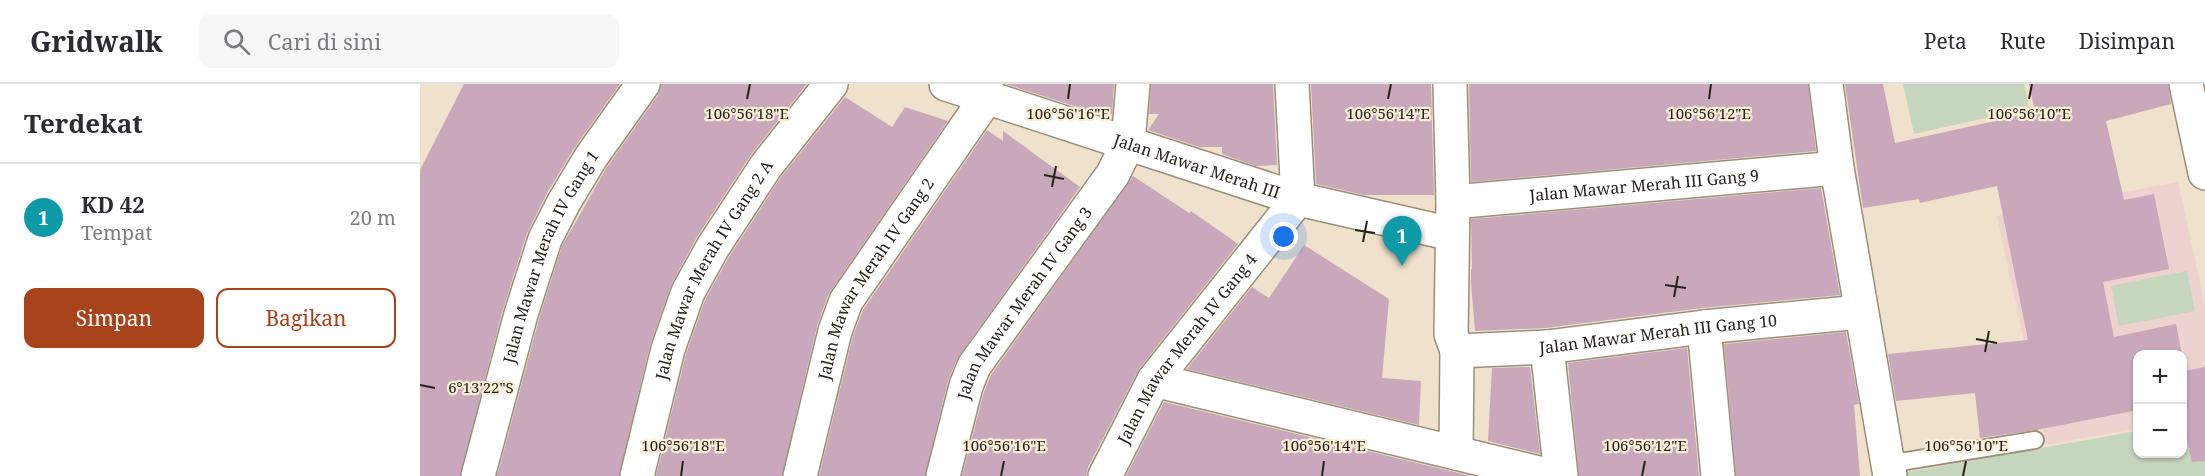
<!DOCTYPE html>
<html lang="id">
<head>
<meta charset="utf-8">
<style>
	:root { --surface:#fff; --page:#f7f7f7; --text:#2b2b33; --muted:#7c7c81; --line:#e1e1e2; --accent:#a9431c }
	body { margin:0; font-family:"Noto Serif",serif; background:var(--page); color:var(--text) }
	.controls { position:absolute; right:18px; bottom:18px; display:grid; overflow:hidden; border-radius:12px; box-shadow:0 2px 4px #0004 }
	.controls button { width:54px; height:54px; display:grid; place-items:center; padding:0; border:0; border-bottom:2px solid var(--line); background:var(--surface); color:var(--text); font:30px sans-serif }
	.you { position:absolute; left:864px; top:153px; width:21px; height:21px; margin:-15px; border:4px solid #fff; border-radius:50%; background:#1a73e8; box-shadow:0 0 0 9px #1a73e833 }
	.badge { display:grid; place-items:center; width:39px; height:39px; border-radius:50%; background:var(--accent); color:#fff; font-size:20px; font-weight:700 }
	.pin { position:absolute; translate:-50% -50px; filter:drop-shadow(0 2px 3px #0008) }
	.pin::after { content:''; position:absolute; top:32px; width:21px; height:18px; background:inherit; clip-path:polygon(0 0,100% 0,50% 100%) }
	.list { margin:0; padding:0; list-style:none }
	h2 { display:flex; justify-content:space-between; align-items:center; height:78px; margin:0; padding:0 24px; font-size:26px }
	h2 small { font-size:20px; font-weight:400; color:var(--muted) }
	.list li { display:grid; grid-template-columns:39px 1fr auto; gap:18px; align-items:center; box-sizing:border-box; height:108px; padding:0 24px; border-top:2px solid var(--line) }
	.list b { display:block; font-size:22px; white-space:nowrap }
	.list p { margin:0; font-size:20px; white-space:nowrap; color:var(--muted) }
	.list em { font-size:20px; font-style:normal; color:var(--muted) }
	.actions { display:flex; gap:12px; padding:18px 24px }
	.actions a { flex:1; padding:14px 0; border:2px solid var(--accent); border-radius:12px; text-align:center; font-size:21px; color:var(--accent) }
	.actions .main { background:var(--accent); color:#fff }
	.icon { flex:none; width:33px; height:33px; fill:none; stroke:currentColor; stroke-width:2; stroke-linecap:round; stroke-linejoin:round }
	.map { position:relative; flex:none; width:1785px; height:392px; overflow:hidden }
	header { display:flex; align-items:center; gap:36px; box-sizing:border-box; height:84px; padding:0 30px; background:var(--surface); border-bottom:2px solid var(--line) }
	header strong { font-size:28px }
	nav { display:flex; gap:33px; margin-inline-start:auto; font-size:21px }
	.search { width:420px; height:54px; background:var(--page); display:flex; align-items:center; gap:15px; box-sizing:border-box; padding:0 21px; border-radius:12px; color:var(--muted); font-size:22px }
	main { display:flex }
	aside { flex:1; background:var(--surface) }
	.map>svg:first-child { display:block }
	.education { fill:#edd2d0 }
	.green { fill:#c6d5be }
	.building { fill:#c8a8ba }
	.lines { fill:none; stroke-linecap:round; stroke-linejoin:round }
	.lane-casing { stroke:#9c8f7a; stroke-width:20 }
	.street-casing { stroke:#9c8f7a; stroke-width:36 }
	.lane { stroke:#fff; stroke-width:16 }
	.street { stroke:#fff; stroke-width:33 }
	.ticks { fill:none; stroke:#27221a; stroke-width:2 }
	.labels { text-anchor:middle; stroke-width:4.5; stroke-linejoin:round; paint-order:stroke }
	.street-label { font-size:16px; fill:#27221a; stroke:#fceed8 }
	.ticks-label { font-size:15px; text-anchor:middle; fill:#27221a; stroke:#fceed8; stroke-width:4.5; stroke-linejoin:round; paint-order:stroke }
</style>
</head>
<body>
<header>
<strong>Gridwalk</strong>
<div class="search"><svg class="icon" aria-label="search" viewBox="0 0 24 24"><circle cx="10" cy="10" r="6"/><path d="M15 15l6 6"/></svg>Cari di sini</div>
<nav><a>Peta</a><a>Rute</a><a>Disimpan</a></nav>
</header>
<main>
<aside>
<h2>Terdekat<small></small></h2>
<ul class="list">
<li><span class="badge" style="background:#0f9aa8">1</span><div><b>KD 42</b><p>Tempat</p></div><em>20 m</em></li>
</ul>
<div class="actions"><a class="main">Simpan</a><a>Bagikan</a></div>
</aside>
<div class="map">
<svg width="1785" height="392" viewBox="0 0 1785 392">
	<rect width="100%" height="100%" fill="#efe1cb"/>
	<path class="education" d="M1758 98 1785 221V332L1763 336 1762 270H1718L1717 344 1626 361 1577 132Z"/>
	<path class="green" d="M1483 0H1604L1609 24 1494 50Z
		M1767 187 1775 227 1699 242 1691 202Z
		M1785 336V392H1477V390L1717 347 1718 370H1762L1763 340Z"/>
	<path class="building" d="M44 0H200L155 63 127 109 107 149 83 225 40 392H0V86Z
		M241 0H387L330 72 277 153 252 199 230 261 199 392H77L119 235 142 162 187 83 238 11Z
		M586 0H694L692 30H679Z
		M731 0H853L857 81 836 82 802 70V63H779L728 46 739 30H729Z
		M891 0H1011L1014 111H944L896 100Z
		M1049 0H1388L1396 67 1051 98Z
		M1425 0H1463L1475 59 1615 28 1609 0H1748L1751 20 1686 37 1704 116 1734 110 1749 185 1683 198 1694 253 1756 240 1762 270H1718V326L1616 346 1560 354 1555 309 1476 317 1468 270 1608 256 1577 102 1500 119 1499 115 1443 124Z
		M425 13 472 43 485 23 528 37 408 211 397 242 362 392H236L266 270 285 216 309 173 361 93Z
		M567 46 583 57V47L660 103 537 275 528 297 505 392H399L433 252 443 226Z
		M713 92 769 129 771 127 818 160 719 285 668 383 666 392H542L564 308 571 291Z
		M1401 104 1420 211 1282 224 1125 244 1055 247 1051 199V185H1052L1051 135Z
		M884 161 969 215 962 294 1001 297 999 341 767 285 832 203 849 214Z
		M1426 248 1439 320 1434 321 1440 392H1316L1304 260Z
		M1267 264 1279 392H1159L1148 279Z
		M1762 272 1765 287 1785 283V377L1772 378 1762 331Z
		M1110 283 1120 370 1068 357 1072 284Z
		M744 318 1051 392H706Z"/>
	<g class="lines">
		<g class="lane-casing">
			<path id="lane" d="M1468 380 1615 356"/>
		</g>
		<g class="street-casing">
			<g id="street">
				<path id="s1" d="M526 0 878 115 1032 150"/>
				<path d="M1030 0 1033 118 1031 250 1037 267 1036 369"/>
				<path d="M1406 0 1417 84 1470 392"/>
				<path d="M1766 0 1785 89"/>
				<path id="s2" d="M1033 118 1417 84"/>
				<path d="M1284 243 1298 392"/>
				<path d="M1127 263 1141 392"/>
				<path id="s3" d="M1037 267 1127 263 1284 243 1440 228"/>
				<path d="M734 296 1131 392"/>
				<path id="s4" d="M58 392 101 230 125 155 144 118 171 73 223 0"/>
				<path id="s5" d="M217 392 248 265 268 208 293 163 346 82 411 0"/>
				<path id="s6" d="M380 392 415 247 426 217 567 13 566 0"/>
				<path id="s7" d="M523 392 546 302 554 282 693 90 708 59 713 0"/>
				<path id="s8" d="M685 392 734 296 878 115 872 0"/>
			</g>
		</g>
		<use href="#lane" class="lane"/>
		<use href="#street" class="street"/>
	</g>
	<path class="ticks" d="M327 15 330 0M648 15 650 0M968 15 971 0M1289 15 1291 0M1609 15 1612 0M624 91 644 95M632 103 636 82M935 146 955 149M943 158 947 137M1245 201 1266 204M1254 213 1258 192M1556 255 1577 259M1565 268 1569 247M0 301 15 304M261 392 263 377M581 392 584 377M902 392 904 377M1222 392 1225 377M1543 392 1546 377"/>
	<g class="labels">
		<g class="street-label">
			<text dy="6" stroke="none"><textPath href="#s1" startOffset="264">Jalan Mawar Merah III</textPath></text>
			<text dy="6" stroke="none"><textPath href="#s2" startOffset="192">Jalan Mawar Merah III Gang 9</textPath></text>
			<text dy="6" stroke="none"><textPath href="#s4" startOffset="232">Jalan Mawar Merah IV Gang 1</textPath></text>
			<text dy="6" stroke="none"><textPath href="#s5" startOffset="222">Jalan Mawar Merah IV Gang 2 A</textPath></text>
			<text dy="6" stroke="none"><textPath href="#s6" startOffset="214">Jalan Mawar Merah IV Gang 2</textPath></text>
			<text dy="6" stroke="none"><textPath href="#s7" startOffset="194">Jalan Mawar Merah IV Gang 3</textPath></text>
			<text dy="6" stroke="none"><textPath href="#s3" startOffset="202">Jalan Mawar Merah III Gang 10</textPath></text>
			<text dy="6" stroke="none"><textPath href="#s8" startOffset="152">Jalan Mawar Merah IV Gang 4</textPath></text>
		</g>
	</g>
	<g class="ticks-label">
		<text x="327" y="35">106°56'18"E</text>
		<text x="648" y="35">106°56'16"E</text>
		<text x="1289" y="35">106°56'12"E</text>
		<text x="968" y="35">106°56'14"E</text>
		<text x="1609" y="35">106°56'10"E</text>
		<text x="61" y="309">6°13'22"S</text>
		<text x="263" y="367">106°56'18"E</text>
		<text x="584" y="367">106°56'16"E</text>
		<text x="904" y="367">106°56'14"E</text>
		<text x="1225" y="367">106°56'12"E</text>
		<text x="1546" y="367">106°56'10"E</text>
	</g>
</svg>
<div class="controls">
<button>+</button>
<button>−</button>
</div>
<div class="you"></div>
<div class="pin badge" style="left:982px;top:182px;background:#0f9aa8">1</div>
</div>
</main>
</body>
</html>
